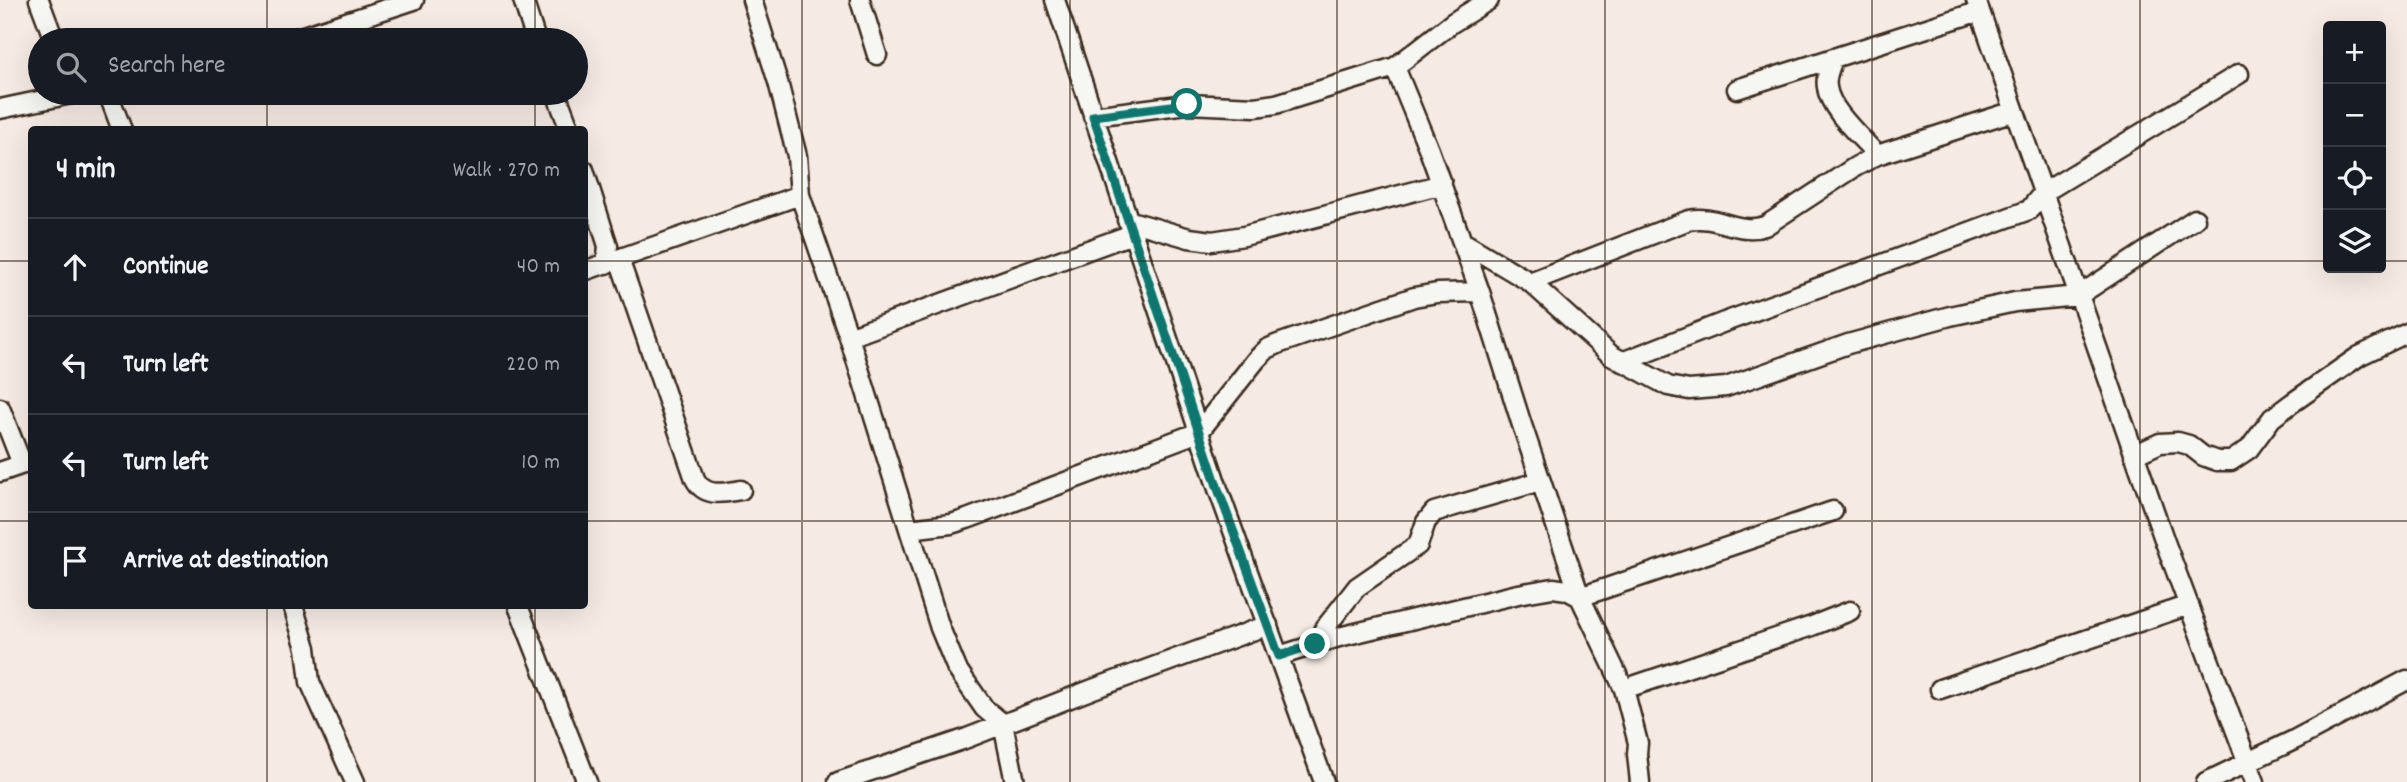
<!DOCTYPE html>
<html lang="en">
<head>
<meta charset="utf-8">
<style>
	:root { --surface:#171b24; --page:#242831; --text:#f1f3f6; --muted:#9ea1a6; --line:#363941 }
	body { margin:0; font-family:Dekko,sans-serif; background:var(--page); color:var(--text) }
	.controls { position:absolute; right:21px; top:21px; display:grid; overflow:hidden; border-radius:7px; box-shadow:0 7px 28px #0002 }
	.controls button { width:63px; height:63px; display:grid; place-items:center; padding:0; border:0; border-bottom:2px solid var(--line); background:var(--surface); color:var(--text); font:35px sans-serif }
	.stop { position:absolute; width:21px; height:21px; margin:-16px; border:5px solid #0f766e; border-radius:50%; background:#fff }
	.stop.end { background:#0f766e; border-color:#fff; box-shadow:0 2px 7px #0008 }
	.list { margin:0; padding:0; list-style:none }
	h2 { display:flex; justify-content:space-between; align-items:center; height:91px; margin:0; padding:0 28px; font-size:30px }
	h2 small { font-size:23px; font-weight:400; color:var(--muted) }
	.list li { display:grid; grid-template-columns:46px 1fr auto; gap:21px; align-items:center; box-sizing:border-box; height:98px; padding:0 28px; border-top:2px solid var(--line) }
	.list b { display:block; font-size:26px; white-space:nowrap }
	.list em { font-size:23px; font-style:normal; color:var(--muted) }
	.icon { flex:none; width:38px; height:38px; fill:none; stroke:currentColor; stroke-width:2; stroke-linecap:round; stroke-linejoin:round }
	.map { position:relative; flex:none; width:2407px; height:782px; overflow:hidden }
	.search { position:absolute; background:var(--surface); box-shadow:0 7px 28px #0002; left:28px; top:28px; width:560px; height:77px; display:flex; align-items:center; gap:18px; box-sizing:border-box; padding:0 24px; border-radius:38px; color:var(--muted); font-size:26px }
	.panel { position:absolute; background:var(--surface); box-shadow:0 7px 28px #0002; left:28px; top:126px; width:560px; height:483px; border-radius:7px }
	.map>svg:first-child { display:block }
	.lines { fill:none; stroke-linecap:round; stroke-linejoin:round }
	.minor-casing { stroke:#3b2a1e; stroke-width:23 }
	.minor { stroke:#f6f6f2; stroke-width:18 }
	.route { stroke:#0f766e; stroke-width:9 }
	.grid { fill:none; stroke:#3b2a1e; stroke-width:2; stroke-opacity:0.55 }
</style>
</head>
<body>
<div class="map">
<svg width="2407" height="782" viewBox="0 0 2407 782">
	<rect width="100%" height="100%" fill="#f6ebe4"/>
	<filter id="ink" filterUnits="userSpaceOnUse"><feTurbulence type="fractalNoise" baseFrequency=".0143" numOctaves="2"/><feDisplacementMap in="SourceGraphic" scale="14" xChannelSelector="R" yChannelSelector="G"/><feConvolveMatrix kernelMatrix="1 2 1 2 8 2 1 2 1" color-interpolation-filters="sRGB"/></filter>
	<g filter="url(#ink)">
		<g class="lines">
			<g class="minor-casing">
				<path id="minor" d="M39 0 54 40
					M523 0 536 40
					M752 0 778 82 797 156 800 195
					M860 0 877 55
					M1055 0 1218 489 1324 782
					M1976 0 2165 542 2255 782
					M291 40 414 0
					M1833 59C1830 68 1825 77 1827 87 1829 109 1862 138 1877 155
					M1395 67 1429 150 1480 292 1521 422 1580 597 1624 689 1638 743 1637 754 1640 782
					M1737 89 1980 11
					M108 93 122 130
					M556 93 570 130
					M0 109 76 93
					M1093 116 1187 104 1255 107 1276 104 1395 67 1452 23 1489 0
					M584 170 608 246 606 264
					M1127 220 1189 238 1212 241 1244 236 1442 184
					M1463 242 1530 282 1611 355 1668 386 1689 390 1726 387 1848 344 1950 316 2015 302 2078 296 2195 219
					M619 259 695 479C705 498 723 493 741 490
					M584 271 800 195 849 337 940 628 957 669 984 708 1003 724 1015 782
					M1530 282 1689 220C1716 214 1738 235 1765 226L1855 167 1877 155 2014 111
					M849 337 1132 234
					M1622 362 1722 323 2029 210 2043 193 2239 74
					M0 408 22 464
					M2134 455 2160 443 2178 442 2189 445 2203 456 2217 461H2231L2249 449 2272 418 2292 403 2359 356 2407 333
					M0 472 32 461
					M909 529 951 524 967 519 1199 432 1256 360 1267 349 1278 344 1414 297 1437 293 1480 292
					M293 606 306 648 310 682 355 782
					M518 606 587 782
					M1315 644 1325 628 1357 587 1418 545 1426 522 1434 512 1541 481
					M1279 656 1339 637 1518 594 1553 588 1567 590 1580 597 1833 511
					M1624 689 1812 626 1850 611
					M1940 689 2189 605
					M838 782 962 740 1093 689 1268 625
					M2206 782 2294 740 2407 680"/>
			</g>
			<use href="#minor" class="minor"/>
		</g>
	</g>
	<g class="lines" filter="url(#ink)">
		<path class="route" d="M1187 104 1093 116 1218 489 1279 656 1315 644"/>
	</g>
	<path class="grid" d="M267 0V40M535 0V40M802 0V782M1070 0V782M1337 0V782M1605 0V782M1872 0V782M2140 0V782M267 93V130M535 93V130M0 261H32M584 261H2328M2381 261H2407M0 521H32M584 521H2407M267 606V782M535 606V782"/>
</svg>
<div class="controls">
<button>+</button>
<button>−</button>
<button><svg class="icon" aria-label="locate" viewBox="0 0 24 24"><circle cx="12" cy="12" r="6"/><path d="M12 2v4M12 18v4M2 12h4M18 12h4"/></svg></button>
<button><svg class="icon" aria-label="layers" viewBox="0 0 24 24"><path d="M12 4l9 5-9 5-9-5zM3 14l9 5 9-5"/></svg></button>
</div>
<div class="stop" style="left:1187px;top:104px"></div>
<div class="stop end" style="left:1315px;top:644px"></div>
<div class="search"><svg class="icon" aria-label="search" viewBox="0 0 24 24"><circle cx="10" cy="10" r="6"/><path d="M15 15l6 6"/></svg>Search here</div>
<section class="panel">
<h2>4 min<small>Walk · 270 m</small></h2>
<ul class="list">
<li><svg class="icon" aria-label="ahead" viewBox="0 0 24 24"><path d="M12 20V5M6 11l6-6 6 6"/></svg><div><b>Continue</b></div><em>40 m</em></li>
<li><svg class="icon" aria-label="left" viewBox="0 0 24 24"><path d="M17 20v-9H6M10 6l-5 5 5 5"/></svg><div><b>Turn left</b></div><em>220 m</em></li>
<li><svg class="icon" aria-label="left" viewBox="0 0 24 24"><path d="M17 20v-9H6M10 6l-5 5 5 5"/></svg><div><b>Turn left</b></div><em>10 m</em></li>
<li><svg class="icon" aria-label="arrive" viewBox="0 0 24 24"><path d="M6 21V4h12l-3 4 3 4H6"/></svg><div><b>Arrive at destination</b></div></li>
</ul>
</section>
</div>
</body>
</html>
